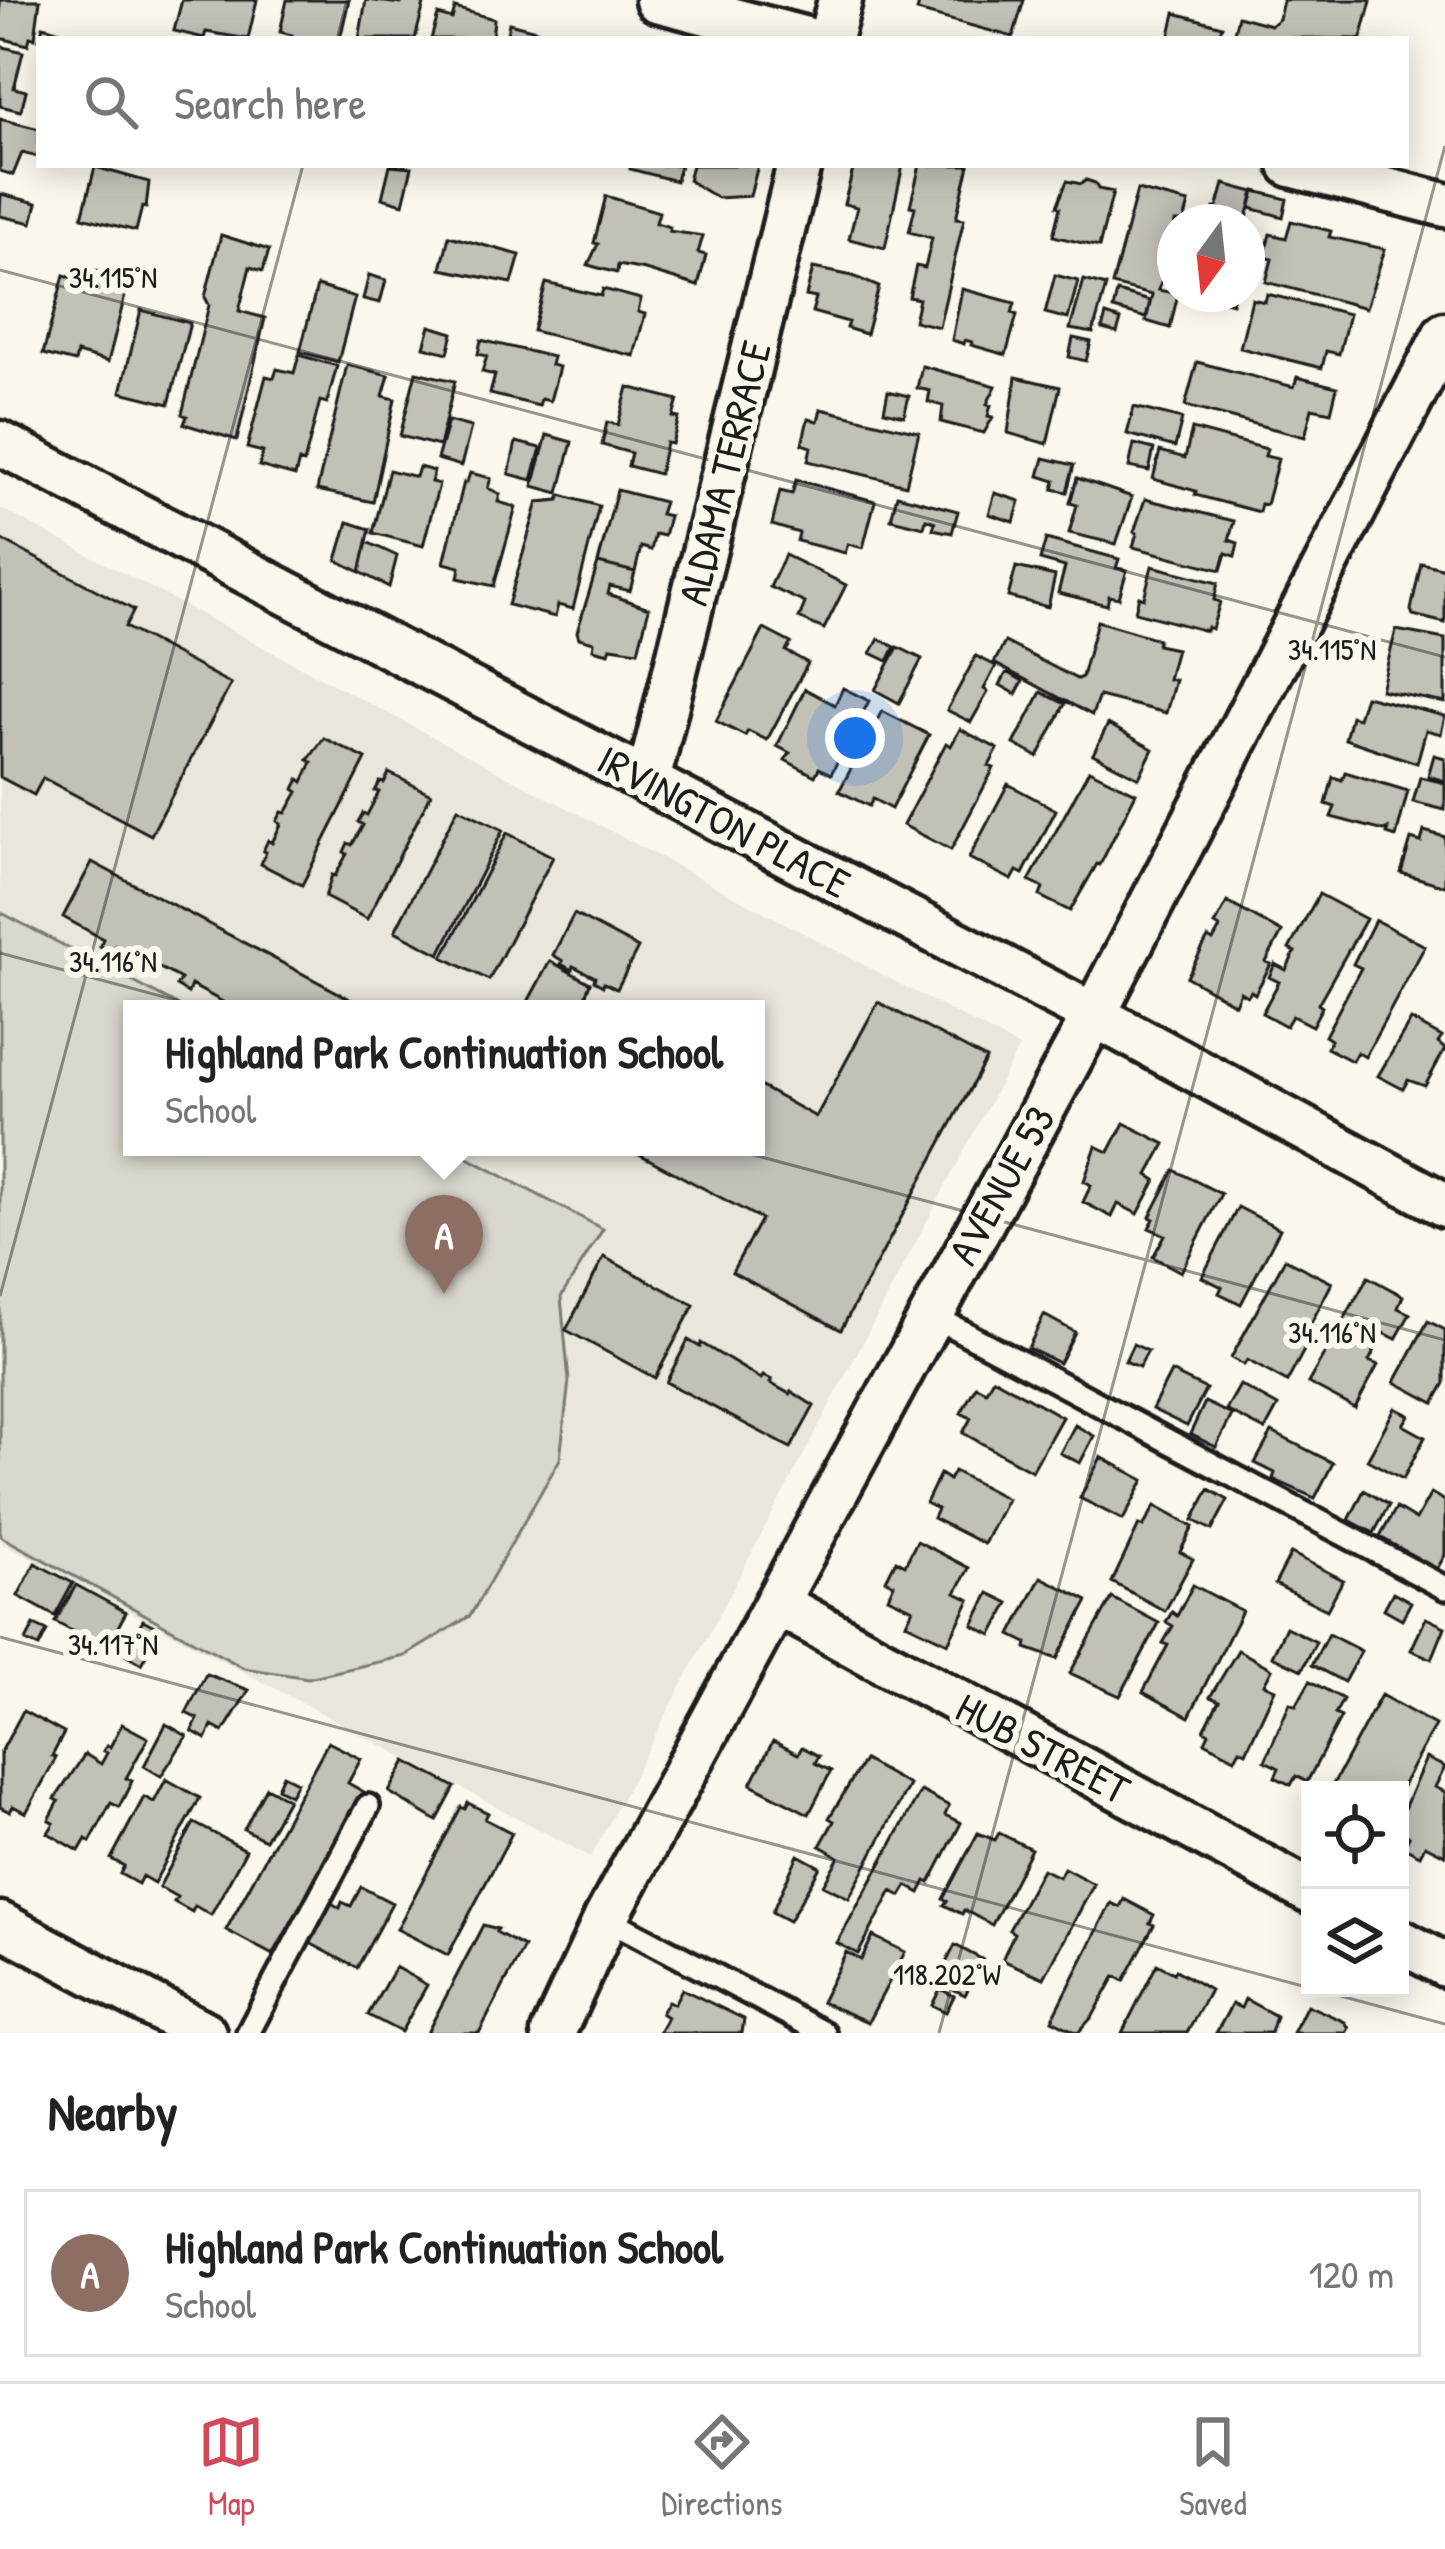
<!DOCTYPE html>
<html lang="en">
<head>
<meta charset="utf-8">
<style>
	:root { --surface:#fff; --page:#f6f6f6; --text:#222; --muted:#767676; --line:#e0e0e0; --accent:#d1495b }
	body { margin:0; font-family:"Patrick Hand",sans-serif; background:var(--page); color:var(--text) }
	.controls { position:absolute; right:36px; bottom:36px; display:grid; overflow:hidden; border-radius:0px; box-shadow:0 6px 30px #0003 }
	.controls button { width:108px; height:108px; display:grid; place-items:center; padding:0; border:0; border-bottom:3px solid var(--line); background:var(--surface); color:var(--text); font:60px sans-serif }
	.compass { position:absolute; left:1157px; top:204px; width:108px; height:108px; border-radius:50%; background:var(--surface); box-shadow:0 6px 30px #0003; rotate:195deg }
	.you { position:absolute; left:855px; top:738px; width:42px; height:42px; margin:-30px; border:9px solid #fff; border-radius:50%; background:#1a73e8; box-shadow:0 0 0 18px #1a73e833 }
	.badge { display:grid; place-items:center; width:78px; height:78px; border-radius:50%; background:var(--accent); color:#fff; font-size:39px; font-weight:700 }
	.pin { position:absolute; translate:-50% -99px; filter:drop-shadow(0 3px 6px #0008) }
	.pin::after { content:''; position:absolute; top:63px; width:42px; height:36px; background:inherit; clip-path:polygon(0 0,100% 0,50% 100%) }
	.popup { position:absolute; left:123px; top:1000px; width:642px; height:156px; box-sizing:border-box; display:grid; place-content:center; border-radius:0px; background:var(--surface); filter:drop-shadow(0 3px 9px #0005); font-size:39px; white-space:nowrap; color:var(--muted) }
	.popup b { font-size:45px; color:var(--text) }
	.popup::after { content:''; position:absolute; left:50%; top:100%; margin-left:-24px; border:24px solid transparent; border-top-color:var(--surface) }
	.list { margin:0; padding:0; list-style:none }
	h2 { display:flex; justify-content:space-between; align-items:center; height:156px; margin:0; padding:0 48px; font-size:51px }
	h2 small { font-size:39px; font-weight:400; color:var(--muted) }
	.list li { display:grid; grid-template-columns:78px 1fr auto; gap:36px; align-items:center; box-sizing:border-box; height:168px; margin:0 24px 24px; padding:0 24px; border:3px solid var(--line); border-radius:0px }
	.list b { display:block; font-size:45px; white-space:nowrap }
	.list p { margin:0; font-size:39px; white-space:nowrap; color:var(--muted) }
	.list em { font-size:39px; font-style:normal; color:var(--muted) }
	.icon { flex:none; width:66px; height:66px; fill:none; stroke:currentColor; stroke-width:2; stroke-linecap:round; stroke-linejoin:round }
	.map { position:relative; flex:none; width:1445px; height:2033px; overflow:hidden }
	.search { position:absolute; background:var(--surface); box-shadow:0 6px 30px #0003; left:36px; right:36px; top:36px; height:132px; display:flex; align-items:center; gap:30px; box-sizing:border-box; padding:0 42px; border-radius:0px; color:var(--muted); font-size:45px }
	.sheet { height:348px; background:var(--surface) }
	nav { display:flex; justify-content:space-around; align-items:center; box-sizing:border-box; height:168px; border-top:3px solid var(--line); background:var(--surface); font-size:33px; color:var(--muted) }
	nav a { display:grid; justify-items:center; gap:6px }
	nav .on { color:var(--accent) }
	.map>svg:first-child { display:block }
	.built { fill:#eae6dc; fill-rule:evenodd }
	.green { fill:#dad7ce; stroke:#7b7a75; stroke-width:3 }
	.building { fill:#c3c0b8; stroke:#1c1c1c; stroke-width:3 }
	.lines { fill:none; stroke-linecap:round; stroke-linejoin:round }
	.lane-casing { stroke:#1c1c1c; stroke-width:30 }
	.street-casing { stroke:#1c1c1c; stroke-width:51 }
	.lane { stroke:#fbf7ec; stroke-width:21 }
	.street { stroke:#fbf7ec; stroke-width:42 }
	.ticks { fill:none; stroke:#1c1c1c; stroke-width:3; stroke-opacity:0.45 }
	.labels { text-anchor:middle; stroke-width:12; stroke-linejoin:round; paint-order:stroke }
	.street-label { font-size:42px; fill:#1c1c1c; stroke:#fbf7ec }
	.ticks-label { font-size:30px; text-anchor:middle; fill:#1c1c1c; stroke:#fbf7ec; stroke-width:12; stroke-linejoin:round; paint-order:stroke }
</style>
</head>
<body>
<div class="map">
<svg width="1445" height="2033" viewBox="0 0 1445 2033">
	<rect width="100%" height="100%" fill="#fbf7ec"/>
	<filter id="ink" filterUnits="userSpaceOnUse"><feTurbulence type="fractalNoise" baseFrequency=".00833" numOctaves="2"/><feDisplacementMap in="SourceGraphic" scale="24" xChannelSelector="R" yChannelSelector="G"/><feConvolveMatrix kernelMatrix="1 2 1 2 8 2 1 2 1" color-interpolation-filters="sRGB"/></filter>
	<g filter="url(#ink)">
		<path class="built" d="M0 508 1019 1047 591 1857 0 1542ZM132 1009H756V1147H132Z"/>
		<path class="green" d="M0 912 185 1009H132V1147H447L603 1229 561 1297 569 1381 560 1459 470 1616 405 1656 308 1678 244 1668 0 1536Z"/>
		<path class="building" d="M0 0H40L35 38 30 37 28 45 0 38Z
			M182 0H257L248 39 206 32 204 38 174 31Z
			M287 0H349L340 39H291L292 35 280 32Z
			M366 0 401 4 403 0H425L415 39H359Z
			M920 0H1024L1013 37 917 11Z
			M1283 0H1367L1371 1 1361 39 1233 37 1238 16 1271 25 1279 19Z
			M455 8 494 19 492 39H431L438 15 452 19Z
			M1175 13 1222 26 1218 39H1169Z
			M509 23 570 39H506Z
			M43 26 64 32 62 39H39Z
			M0 46 23 52 14 88 26 91 21 111 0 106Z
			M0 119 39 129V157L22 153 13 175 0 171Z
			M390 165 412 167 403 204 382 198Z
			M631 165H680L676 181 630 169Z
			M692 165H758L750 196 717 198 688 180Z
			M862 165H903L885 248 849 239 857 207 844 204 854 166 862 169Z
			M920 165H969L956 218 964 219 939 327 914 321 919 299 909 297 916 266 925 268 932 238 909 232 915 207 910 206Z
			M95 167 149 182 146 208 142 207 136 231 82 217Z
			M1086 180 1095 183 1098 189 1113 192 1099 247 1053 236 1060 207 1057 206 1067 181 1081 184Z
			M1224 184 1254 192 1247 218 1217 209Z
			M1137 190 1189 203 1184 222H1175L1171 273 1165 272 1158 290 1178 294 1170 328 1146 321 1152 295 1112 285Z
			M1255 191 1287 199 1283 217 1250 208Z
			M1 194 37 203 32 223 0 216Z
			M606 196 659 212 656 223 670 227 669 231 703 236 698 253 706 255 698 286 645 270 618 265 617 273 588 265 598 244 594 243Z
			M1214 208 1247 219 1246 222H1206Z
			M1291 221 1331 231 1329 237 1385 249 1366 308 1266 282 1272 259 1264 257 1270 234 1286 238Z
			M221 235 269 250 263 271 250 267 239 311 265 318 237 440 184 424 187 416 182 414 209 305 205 297Z
			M449 236 520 255 512 283 441 269Z
			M73 265 113 275 109 288 126 292 108 362 77 353 75 362 43 354 64 275 70 277Z
			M813 268 853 276 879 287 866 334 846 328 848 322 812 312 816 298 806 296Z
			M369 275 386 280 380 303 363 299Z
			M1055 275 1078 281 1068 319 1045 313Z
			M1084 280 1106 286 1093 333 1070 329Z
			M546 283 601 296 603 289 641 299 638 312 645 314 634 356 533 331Z
			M317 286 355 297 338 362 300 352Z
			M962 289 1015 303 1012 313 1017 315 1006 355 971 345 972 342 965 340 964 344 952 340Z
			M1117 292 1150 301 1146 318 1113 309Z
			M1198 294H1234L1232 303Z
			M1267 294 1349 314 1339 354 1326 351 1322 368 1240 348 1252 299 1265 302Z
			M141 310 190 323 169 404 121 392Z
			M1106 315 1121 320 1117 333 1102 329Z
			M430 326 453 333 448 353 424 347Z
			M1073 338 1091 342 1086 361 1069 357Z
			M481 340 553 357 551 365 559 367 550 401 541 399 539 406 490 394 495 375 482 372 487 356 478 354Z
			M299 355 337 366 327 403 320 401 304 463 299 461 295 476 259 466 263 452 247 448 266 376 274 378 277 369 294 373Z
			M1197 362 1294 387 1297 377 1337 387 1331 412 1312 408 1305 437 1185 406Z
			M347 365 389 375 383 396 395 399 373 502 317 490Z
			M922 366 996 386 987 404 991 405 988 416 993 417 984 433 941 422 943 406 928 402 930 391 917 388Z
			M416 372 455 381 439 446 400 436Z
			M1016 377 1060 387 1047 444 1008 433Z
			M628 387 678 400 673 417 679 418 672 444 666 443 659 474 628 466 631 453 602 445 607 422 618 425Z
			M888 391 909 396 904 416 884 411Z
			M1134 407 1182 419 1175 447 1127 434Z
			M821 409 919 432 906 485 808 461 811 447 802 444 808 419 818 421Z
			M448 421 471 427 461 466 437 459Z
			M1192 429 1267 449 1265 456 1278 459 1266 505 1261 504 1259 512 1195 495 1196 491 1153 479 1160 451 1185 458Z
			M547 435 572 442 559 493 533 486Z
			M516 442 541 448 532 480 509 474Z
			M1134 444 1154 449 1149 471 1129 467Z
			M1044 458 1074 465 1067 492 1053 489 1055 481 1039 476Z
			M419 467 434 471 431 482 439 484 423 546 373 533 389 470 416 477Z
			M470 473 491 478 488 488 500 494 498 502 516 507 494 586 458 578 460 567 444 563 464 482H467Z
			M1077 478 1132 497 1116 544 1069 533 1077 505 1070 503Z
			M796 480 875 501 863 548 848 544 845 553 797 541 799 533 772 525 780 491 792 494Z
			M617 490 664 502 660 514 669 516 664 536 655 534 651 550 641 547 635 572 598 563Z
			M995 493 1020 501 1014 522 989 514Z
			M561 495 599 506 573 609 558 605 555 617 508 605 538 502 559 500Z
			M897 495 958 511 952 533 933 529 935 522 926 519 924 527 891 519Z
			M1145 499 1234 521 1229 540 1238 543 1235 556 1226 553 1221 570 1133 547 1137 533 1134 532Z
			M348 522 370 529 360 572 337 560Z
			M0 539 134 610 125 627 231 684 151 835 43 778 34 795 0 777Z
			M1046 539 1119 559 1116 568 1127 570 1119 598 1109 596 1107 605 1058 593 1065 567 1040 560Z
			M367 542 397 556 389 587 360 572Z
			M785 555 846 585 824 629 799 618 805 603 770 587Z
			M598 563 635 572 630 591 610 586 608 594 649 608 638 651 611 647 609 653 593 649 594 642 579 638 577 632Z
			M1421 563 1445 569V623L1413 615 1411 610Z
			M1152 566 1218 583 1214 600 1220 602 1212 629 1207 627 1206 631 1135 612 1139 596 1144 598Z
			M1016 567 1055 576 1048 607 1008 597Z
			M1097 621 1158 639 1157 645 1176 649 1168 679 1175 680 1166 713 1099 696 1092 715 994 663 1005 642 1077 679 1082 677Z
			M764 629 791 643 786 651 808 663 767 740 748 731 745 736 716 721Z
			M1396 630 1445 639V703L1381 690Z
			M879 639 895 647 888 661 871 653Z
			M898 647 922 659 899 703 875 690Z
			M976 656 996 666 984 689 988 692 971 722 947 710Z
			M1007 672 1023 681 1016 694 1000 685Z
			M843 688 869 701 831 774 819 768 815 776 785 760 790 753 777 746 805 689 835 705Z
			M1041 692 1065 704 1038 757 1014 744Z
			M1365 696 1445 716 1441 734 1426 730 1417 763 1345 739 1351 716 1358 718Z
			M882 711 929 735 891 809 873 799 869 806 839 791Z
			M1108 724 1153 749 1139 778 1093 754Z
			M960 729 998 749 989 766 994 768 951 850 903 825 946 743 951 746Z
			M324 738 366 759 302 885 261 864 266 852 263 851 268 840 272 843 281 824 277 821 282 812 286 813 298 792 294 789 299 779 303 782 312 762 308 760Z
			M1434 755 1445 758V781L1428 776Z
			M1089 770 1136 793 1100 865 1097 864 1070 911 1040 896 1043 888 1029 881Z
			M1345 772 1408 791 1396 837 1387 834 1388 829 1384 831 1331 817 1335 807 1326 804 1333 777 1342 780Z
			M389 773 431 794 367 919 325 897 332 875 335 876 347 854 344 852 348 843 352 845 363 825 358 822 363 813 367 815 379 792 375 791 380 782 384 783Z
			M1420 777 1445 783V810L1413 802Z
			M1008 784 1056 810 1023 874 1017 871 1012 880 969 858Z
			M458 808 503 830 440 954 395 931Z
			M1424 831 1445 837V886L1401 873 1411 839 1421 842Z
			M507 833 553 857 489 980 443 957Z
			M92 862 369 1009H236L191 985 188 993 176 986 181 979 115 945 112 952 100 946 103 939 63 917Z
			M1319 894 1366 919 1318 1004 1322 1007 1312 1026 1292 1016 1286 1026 1262 1013 1279 982 1269 977 1275 964 1286 970 1295 952 1289 949Z
			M1227 902 1282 932 1266 962 1271 964 1255 994 1251 991 1247 996 1240 992 1235 1004 1187 977 1208 938 1213 941 1220 928 1215 925Z
			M574 914 638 948 617 989 604 983 603 986 594 981 595 977 573 966 572 970 561 964 563 961 553 955Z
			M1375 920 1425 946 1365 1057 1357 1052 1352 1061 1327 1048 1331 1040 1325 1036 1361 968 1353 964Z
			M550 961 590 983 581 1009H524Z
			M878 1002 986 1059 841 1330 732 1272 761 1219 626 1147H756V1084L816 1117Z
			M1411 1020 1442 1037 1438 1043 1445 1049 1425 1086 1408 1080 1403 1089 1378 1076Z
			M1124 1123 1165 1144 1148 1175 1156 1180 1138 1214 1118 1204 1112 1217 1083 1202 1091 1185 1084 1181 1096 1146 1109 1152Z
			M1174 1170 1221 1194 1181 1272 1153 1257 1165 1235 1149 1228 1154 1219 1150 1217Z
			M1238 1207 1280 1229 1241 1304 1219 1293 1222 1287 1202 1277Z
			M604 1257 694 1305 655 1378 566 1330Z
			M1285 1259 1332 1283 1310 1325 1316 1328 1287 1382 1247 1360 1244 1365 1231 1358Z
			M1368 1277 1403 1296 1398 1308 1410 1314 1396 1339 1384 1333 1369 1361 1378 1365 1355 1408 1308 1383Z
			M1044 1315 1075 1332 1059 1363 1028 1348Z
			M1428 1321 1445 1330V1383L1434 1403 1395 1382Z
			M688 1340 700 1347 701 1343 761 1379 763 1376 772 1380 770 1383 790 1394 791 1391 814 1406 791 1448 666 1382Z
			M1133 1344 1148 1351 1139 1367 1125 1361Z
			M1171 1372 1206 1389 1187 1426 1152 1409Z
			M993 1378 1062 1417 1032 1471 963 1433 971 1418 961 1413 976 1386 986 1391Z
			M1240 1385 1278 1406 1265 1430 1226 1410Z
			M1205 1402 1232 1415 1216 1447 1190 1434Z
			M1395 1408 1409 1415 1403 1425 1425 1437 1403 1479 1367 1460Z
			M1075 1425 1094 1436 1080 1463 1060 1453Z
			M1272 1432 1333 1463 1315 1498 1273 1479 1275 1473 1255 1463Z
			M1101 1457 1144 1480 1123 1520 1080 1498Z
			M954 1471 1007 1499 984 1544 933 1518 937 1509 926 1503 940 1474 949 1480Z
			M1209 1489 1228 1500 1212 1530 1193 1520Z
			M1364 1490 1389 1505 1374 1533 1349 1520Z
			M1431 1493 1445 1501V1555L1437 1569 1380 1537 1396 1508 1416 1520Z
			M1155 1506 1193 1527 1180 1552 1193 1559 1165 1611 1112 1582 1139 1525 1143 1527Z
			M917 1541 969 1568 956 1593 970 1600 948 1643 906 1623 913 1609 888 1597 894 1584 886 1580 896 1560 905 1565Z
			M1291 1553 1343 1580 1327 1610 1275 1584Z
			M35 1563 73 1583 55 1616 18 1596Z
			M1041 1577 1088 1601 1057 1659 1026 1648 1027 1643 1011 1635Z
			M76 1585 126 1612 106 1649 55 1622Z
			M1193 1585 1242 1611 1189 1717 1143 1692 1168 1645 1163 1643 1173 1626 1166 1622 1172 1612 1177 1616Z
			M1393 1592 1411 1602 1402 1619 1384 1609Z
			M989 1593 1009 1603 992 1635 973 1625Z
			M1112 1598 1159 1623 1120 1696 1070 1673Z
			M1426 1618 1445 1627 1432 1659 1411 1650Z
			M143 1620 160 1629 141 1664 123 1653Z
			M34 1625 47 1631 39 1647 26 1641Z
			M1286 1627 1316 1642 1302 1670 1272 1656Z
			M1328 1634 1361 1651 1344 1682 1312 1665Z
			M1238 1650 1272 1669 1264 1684 1275 1689 1246 1752 1240 1749 1235 1758 1205 1742 1209 1733 1204 1730 1219 1701 1210 1697Z
			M206 1674 249 1690 223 1732 212 1726 206 1739 192 1731 198 1719 186 1713Z
			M1310 1681 1343 1699 1335 1714 1341 1717 1307 1782 1296 1776 1291 1785 1275 1777 1279 1768 1265 1761 1290 1703 1296 1706Z
			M1381 1695 1435 1725 1400 1790H1330Z
			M23 1711 64 1733 52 1756 56 1758 26 1813 13 1806 10 1812 0 1807V1754Z
			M122 1724 148 1738 126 1778 132 1781 119 1807 111 1803 90 1842 86 1839 79 1851 48 1833 54 1823 49 1820 59 1801 55 1799 85 1754 101 1764 107 1753 103 1751 107 1745 110 1747Z
			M166 1724 187 1736 161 1776 144 1766Z
			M773 1741 798 1754 802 1747 819 1756 815 1763 831 1771 809 1814 751 1784Z
			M328 1742 361 1759 348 1783 364 1792 273 1955 226 1930Z
			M1426 1758 1445 1767 1435 1787 1445 1792V1855L1425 1845 1420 1855 1404 1847 1409 1836 1400 1832V1818Z
			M864 1760 909 1785 849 1898 823 1885 839 1857 820 1846 834 1821 829 1818Z
			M406 1761 455 1787 437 1821 389 1792Z
			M283 1775 297 1782 290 1795 277 1788Z
			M166 1779 200 1798 154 1883 142 1876 138 1884 120 1874 124 1866 111 1859 144 1797 154 1802Z
			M266 1787 288 1799 265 1840 244 1829Z
			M921 1791 949 1806 945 1815 961 1823 930 1883 926 1881 920 1893 907 1886 901 1896 892 1891 858 1954 837 1943Z
			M468 1803 488 1813 485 1819 512 1833 448 1955 397 1929 461 1807 465 1809Z
			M194 1823 246 1850 211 1915 195 1906 192 1912 174 1902 177 1897 159 1887Z
			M978 1833 995 1840 999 1833 1031 1849 992 1925 964 1910 962 1914 944 1905 947 1901 943 1899Z
			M798 1855 820 1867 789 1921 772 1912Z
			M1064 1868 1094 1884 1044 1978 1002 1960 1014 1933 1009 1930 1042 1869 1059 1877Z
			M361 1887 392 1903 357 1968 306 1941 328 1901 340 1908 342 1902 351 1906Z
			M1124 1899 1154 1915 1150 1923 1154 1925 1124 1981 1115 1976 1093 2016 1078 2033 1052 2020 1111 1903 1120 1907Z
			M483 1925 498 1929 496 1932 524 1947 479 2033H427Z
			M873 1936 905 1952 868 2022 821 2002 846 1952 861 1960Z
			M955 1945 983 1960 965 1995 937 1981Z
			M1157 1964 1174 1973 1176 1970 1210 1990 1187 2033H1122Z
			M395 1967 427 1985 401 2032 368 2015Z
			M682 1989 744 2019 742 2033H659L667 2017 661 2013 668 2001 674 2004Z
			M940 1989 954 1996 946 2012 932 2005Z
			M1245 1999 1276 2016 1271 2033H1216L1232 2004 1241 2008Z
			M1307 2005 1345 2022 1349 2028 1346 2033H1293Z"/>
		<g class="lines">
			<g class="lane-casing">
				<path id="lane" d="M931 1315 1445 1588
					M606 1918 824 2033
					M248 2033 368 1806"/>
			</g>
			<g class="street-casing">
				<path id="street" d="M657 0 806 39
					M830 39 840 0
					M1291 165 1445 205
					M0 443 1094 1015 1445 1205
					M648 781 799 165
					M776 1603 1310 1892
					M0 1924 204 2033
					M1400 1941 1445 1965
					M553 2033 606 1918 1094 1015 1445 334"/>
			</g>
			<use href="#lane" class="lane"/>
			<use href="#street" class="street"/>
		</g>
	</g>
	<path class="ticks" d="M337 39 347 0M0 270 1445 657M0 953 1445 1340M0 1296 303 165M0 1637 1310 1988M1311 1988 1445 2024M939 2033 1445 146"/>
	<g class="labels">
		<g class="street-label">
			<text transform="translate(724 473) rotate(-76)" y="15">ALDAMA TERRACE</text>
			<text transform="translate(724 821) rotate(28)" y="15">IRVINGTON PLACE</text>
			<text transform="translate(1001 1185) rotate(-61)" y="15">AVENUE 53</text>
			<text transform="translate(1043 1748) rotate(28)" y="15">HUB STREET</text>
		</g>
	</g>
	<g class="ticks-label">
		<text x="113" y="288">34.115°N</text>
		<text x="1332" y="660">34.115°N</text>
		<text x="113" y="972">34.116°N</text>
		<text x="1332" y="1343">34.116°N</text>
		<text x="113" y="1655">34.117°N</text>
		<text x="947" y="1985">118.202°W</text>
	</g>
</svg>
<div class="controls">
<button><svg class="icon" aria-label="locate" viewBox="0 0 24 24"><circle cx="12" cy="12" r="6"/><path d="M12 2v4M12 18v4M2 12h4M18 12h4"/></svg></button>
<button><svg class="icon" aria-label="layers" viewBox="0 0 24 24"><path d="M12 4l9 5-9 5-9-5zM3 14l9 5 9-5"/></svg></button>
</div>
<svg class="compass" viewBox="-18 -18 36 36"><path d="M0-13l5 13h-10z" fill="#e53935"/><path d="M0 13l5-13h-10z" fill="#767676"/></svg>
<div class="you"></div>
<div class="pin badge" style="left:444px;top:1294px;background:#8d6e63">A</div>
<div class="popup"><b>Highland Park Continuation School</b>School</div>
<div class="search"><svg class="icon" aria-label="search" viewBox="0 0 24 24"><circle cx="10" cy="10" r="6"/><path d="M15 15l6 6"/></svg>Search here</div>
</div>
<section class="sheet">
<h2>Nearby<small></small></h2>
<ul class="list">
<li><span class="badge" style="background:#8d6e63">A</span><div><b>Highland Park Continuation School</b><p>School</p></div><em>120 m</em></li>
</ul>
</section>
<nav>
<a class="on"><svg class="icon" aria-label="map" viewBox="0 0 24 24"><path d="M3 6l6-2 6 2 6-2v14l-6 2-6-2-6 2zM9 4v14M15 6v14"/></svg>Map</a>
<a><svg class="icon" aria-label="directions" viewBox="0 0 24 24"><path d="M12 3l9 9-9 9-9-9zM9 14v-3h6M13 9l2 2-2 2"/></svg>Directions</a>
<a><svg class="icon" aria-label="saved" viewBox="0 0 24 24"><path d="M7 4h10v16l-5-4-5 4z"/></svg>Saved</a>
</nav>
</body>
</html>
